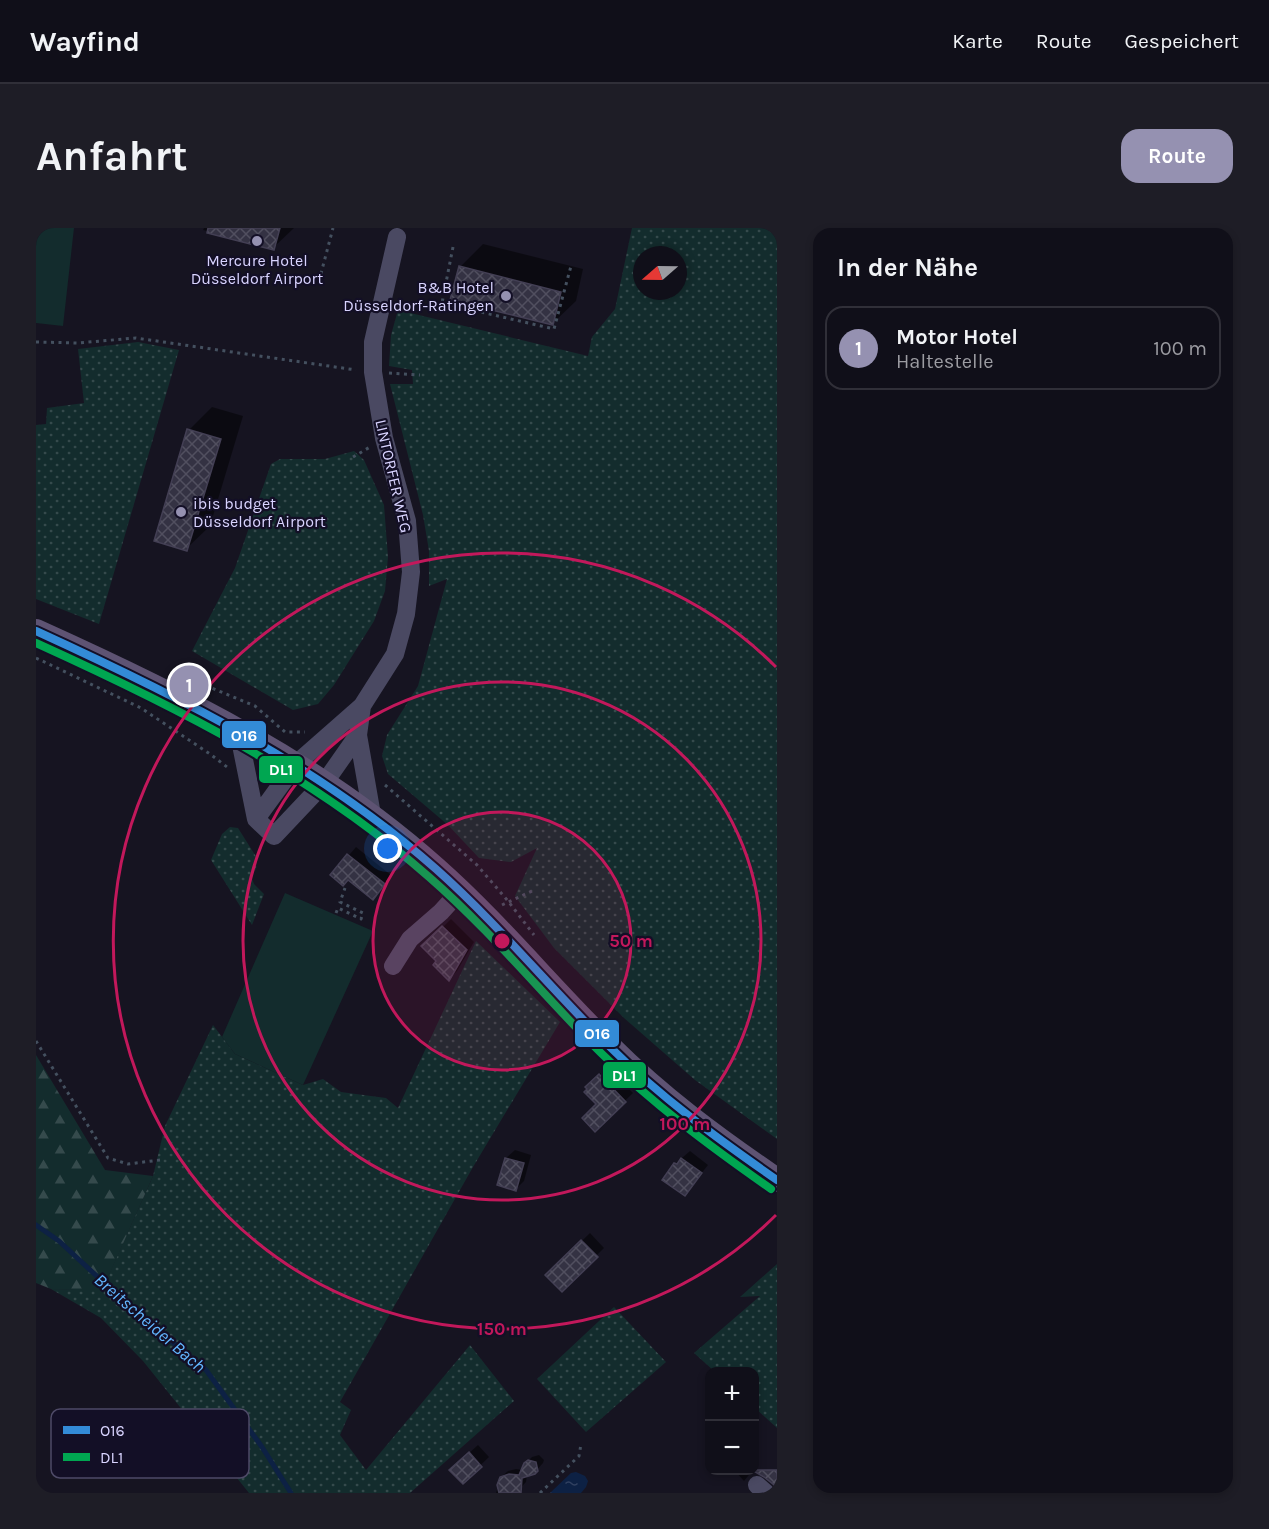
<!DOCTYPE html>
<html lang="de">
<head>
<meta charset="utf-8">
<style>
	:root { --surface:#100f19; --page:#1e1d26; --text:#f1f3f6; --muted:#9c9ca2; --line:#302f38; --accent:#9591b1 }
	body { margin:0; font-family:Karla,sans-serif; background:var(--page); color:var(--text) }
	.controls { position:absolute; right:18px; bottom:18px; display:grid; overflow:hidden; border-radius:12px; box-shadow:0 3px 9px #0003 }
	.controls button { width:54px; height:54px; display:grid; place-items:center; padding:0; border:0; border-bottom:2px solid var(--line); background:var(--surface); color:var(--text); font:30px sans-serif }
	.compass { position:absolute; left:597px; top:18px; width:54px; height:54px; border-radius:50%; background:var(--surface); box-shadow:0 3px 9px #0003; rotate:250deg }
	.you { position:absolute; left:352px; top:621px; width:21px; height:21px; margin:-15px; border:4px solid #fff; border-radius:50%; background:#1a73e8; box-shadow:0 0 0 9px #1a73e833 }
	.badge { display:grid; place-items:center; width:39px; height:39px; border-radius:50%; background:var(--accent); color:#fff; font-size:20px; font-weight:700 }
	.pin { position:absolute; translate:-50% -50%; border:3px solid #fff; box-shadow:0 2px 6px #0006 }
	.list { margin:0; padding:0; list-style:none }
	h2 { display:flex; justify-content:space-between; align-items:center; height:78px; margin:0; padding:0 24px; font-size:26px }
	h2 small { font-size:20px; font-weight:400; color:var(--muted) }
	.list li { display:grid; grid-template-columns:39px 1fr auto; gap:18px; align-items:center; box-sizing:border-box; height:84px; margin:0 12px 12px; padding:0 12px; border:2px solid var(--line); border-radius:18px }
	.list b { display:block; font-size:22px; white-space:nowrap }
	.list p { margin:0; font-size:20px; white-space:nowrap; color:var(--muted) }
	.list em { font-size:20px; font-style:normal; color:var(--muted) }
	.map { position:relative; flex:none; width:741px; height:1265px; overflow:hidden; border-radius:18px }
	header { display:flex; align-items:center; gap:36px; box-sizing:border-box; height:84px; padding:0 30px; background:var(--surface); border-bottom:2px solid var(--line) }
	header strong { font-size:28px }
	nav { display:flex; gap:33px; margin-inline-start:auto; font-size:21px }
	.intro { display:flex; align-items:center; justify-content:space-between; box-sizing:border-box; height:144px; padding:0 36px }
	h1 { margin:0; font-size:42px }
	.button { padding:15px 27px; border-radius:18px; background:var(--accent); color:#fff; font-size:21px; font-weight:700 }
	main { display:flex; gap:36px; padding:0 36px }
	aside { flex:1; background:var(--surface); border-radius:18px; box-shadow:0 3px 9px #0003 }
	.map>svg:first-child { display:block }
	.green { fill:url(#green-dots); fill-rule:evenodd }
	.forest { fill:url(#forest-firs) }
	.pitch { fill:#132c2d }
	.water { fill:url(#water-ripples) }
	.shadow { fill:#0007 }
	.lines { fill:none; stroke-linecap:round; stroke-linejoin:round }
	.stream { stroke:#0d2144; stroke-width:5 }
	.building { fill:url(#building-cross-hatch); stroke:#433f54; stroke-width:1.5 }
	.path { stroke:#44505f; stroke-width:3; stroke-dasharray:3 4.5; stroke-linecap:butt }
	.minor { stroke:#4a4962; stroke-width:18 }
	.major { stroke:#5e5373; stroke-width:24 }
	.bus-1-casing { stroke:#130f26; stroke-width:12 }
	.bus-2-casing { stroke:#130f26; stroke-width:12 }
	.bus-1 { stroke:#338bd7; stroke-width:8 }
	.bus-2 { stroke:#00a651; stroke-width:8 }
	.ring { fill:none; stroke:#c2185b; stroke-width:3 }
	.poi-dot { fill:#9591b1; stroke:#130f26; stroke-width:2 }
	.labels { text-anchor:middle; stroke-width:4.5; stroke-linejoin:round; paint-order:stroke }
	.poi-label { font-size:16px; fill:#d9d4ff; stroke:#130f26 }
	.street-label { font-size:16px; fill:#d9d4ff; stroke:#130f26 }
	.water-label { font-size:18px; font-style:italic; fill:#62b6ff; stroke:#130f26 }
	.key { fill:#130f26; stroke:#4e4a67; stroke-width:1.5 }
	.key-label { font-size:16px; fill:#d9d4ff }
	.centre { fill:#c2185b; stroke:#130f26; stroke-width:3 }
	.ring-label { font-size:18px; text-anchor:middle; font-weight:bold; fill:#c2185b; stroke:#130f26; stroke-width:4.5; stroke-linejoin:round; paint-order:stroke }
	.line-badge { stroke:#130f26; stroke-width:2 }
	.badge-label { font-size:16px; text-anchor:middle; font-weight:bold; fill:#fff }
</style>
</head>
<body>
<header>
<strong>Wayfind</strong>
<nav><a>Karte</a><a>Route</a><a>Gespeichert</a></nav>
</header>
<div class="intro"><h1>Anfahrt</h1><a class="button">Route</a></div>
<main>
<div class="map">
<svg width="741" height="1265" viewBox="0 0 741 1265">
	<defs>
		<pattern id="green-dots" width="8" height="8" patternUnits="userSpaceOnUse" patternTransform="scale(1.5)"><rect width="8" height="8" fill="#132c2d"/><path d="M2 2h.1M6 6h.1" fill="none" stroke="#354a4c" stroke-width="1.8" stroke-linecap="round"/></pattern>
		<pattern id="forest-firs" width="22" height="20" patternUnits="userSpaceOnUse" patternTransform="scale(1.5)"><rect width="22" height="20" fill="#132c2d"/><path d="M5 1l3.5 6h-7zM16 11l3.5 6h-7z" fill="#354a4c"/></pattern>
		<pattern id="water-ripples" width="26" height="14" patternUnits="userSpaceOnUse" patternTransform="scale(1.5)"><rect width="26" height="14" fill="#0d2144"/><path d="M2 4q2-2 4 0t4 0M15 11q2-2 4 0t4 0" fill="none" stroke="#304060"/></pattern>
		<pattern id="building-cross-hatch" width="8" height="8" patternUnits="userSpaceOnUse" patternTransform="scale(1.5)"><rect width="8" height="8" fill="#343243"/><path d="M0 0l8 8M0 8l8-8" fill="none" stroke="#514f5f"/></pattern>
	</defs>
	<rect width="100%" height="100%" fill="#161421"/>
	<path class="green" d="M596 0H741V911L659 852 588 790 518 720 479 668 501 620 475 634 443 630 412 597 352 546 346 528 351 507 382 458 411 351 393 358V323L387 287 354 156H377L376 142 353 138 355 107 362 82 552 128 556 109 579 81ZM606 27H642V63H606Z
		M102 114 143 122 63 396 0 371V197L10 196 11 180 48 175 42 121Z
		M318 223 328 232 348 277 352 329 349 363 338 393 298 457 282 476 257 482 156 423 199 340 235 236 244 231H289Z
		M194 599 202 600 221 630 220 641 215 648 218 656 228 666 216 697 175 632 186 606Z
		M440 713 524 794 437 939 304 1174 315 1182 304 1207 330 1242 434 1117 478 1173 374 1265H213L107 1133 65 1090 15 1061 66 1062 117 948 129 898 177 797 199 826 267 857 287 851 305 864 350 870 362 880Z
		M741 1036V1200L719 1180 718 1144 678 1143 658 1125 724 1068 704 1069Z
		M578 1079 630 1134 550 1204 501 1151Z"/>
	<path class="forest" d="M0 827 69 942 117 948 66 1063 15 1061 0 1055Z"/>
	<path class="pitch" d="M0 0H38L27 98 0 95Z
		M249 665 337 703 267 857 199 826 186 809Z"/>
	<path class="water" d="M540 1244 549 1248 552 1253 550 1259 545 1265H514L535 1245Z"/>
	<path class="shadow" d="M168 0H258L237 20 167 2Z
		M447 16 547 41 540 73 516 96 424 39Z
		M176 179 207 188 174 298 150 321 153 202Z
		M320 619 356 648 345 662 312 650 296 647Z
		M415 691 438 714 421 743 413 751 403 733 388 718Z
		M571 839 597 865 559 902 562 876 551 859Z
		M479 922 495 927 488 953 480 961 470 930Z
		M654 923 672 937 649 966 639 936Z
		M554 1005 568 1020 526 1062 511 1047Z
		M442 1217 453 1229 427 1254 423 1234Z
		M503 1227 508 1232 507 1235 498 1245 491 1247 490 1254 480 1265H460L465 1249 472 1243 480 1241 487 1242 490 1235 496 1229Z
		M698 1242H717L708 1253Z"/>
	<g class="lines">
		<path class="stream" d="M0 997 23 1013 94 1079 170 1142 226 1219 255 1265"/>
	</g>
	<path class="building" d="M172 0H244L238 22 171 5Z
		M423 38 525 64 517 97 414 72Z
		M151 201 185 211 151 323 118 313Z
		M311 626 349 656 337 672 312 652 307 658 294 647Z
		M406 698 431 722 413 753 397 737 400 733 385 718Z
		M563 846 590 874 559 904 546 890 560 876 548 864 551 861 549 859Z
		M469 930 488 935 480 963 461 957Z
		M645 930 666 945 649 968 626 952 638 935 641 936Z
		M545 1012 562 1029 526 1064 509 1047Z
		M433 1224 446 1239 427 1256 413 1242Z
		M492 1232 500 1234 502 1243 499 1246 486 1250 485 1265H463L461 1257 464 1249 473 1246 483 1247 488 1235Z
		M716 1242H741V1264L738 1257 728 1249Z"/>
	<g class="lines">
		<path class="path" d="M417 19 406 75 518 101 535 38
			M283 53 297 0
			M0 114 41 115 100 110 320 142
			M353 145 384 147
			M317 229 334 219
			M0 430 105 480 174 526 191 539
			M142 446 219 478 249 504H269
			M349 557 441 637 472 673 498 707
			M466 677 496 663
			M300 685 302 680 325 691 327 685 304 674 309 660
			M0 813 72 930 92 936 124 932
			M504 1265 543 1228 545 1216"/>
		<path class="minor" d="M202 502 220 591 238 608 289 554 322 507 326 478
			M322 507 336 587
			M220 591 260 536 326 478 359 426 370 386 375 344 371 293 348 210 337 144V114L361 9
			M357 738 374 711 405 684 424 663
			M721 1257 730 1265"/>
		<path class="major" d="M0 403C142 467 283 536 400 641 462 696 514 760 573 818 625 870 681 911 741 952"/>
		<g class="bus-1-casing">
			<path id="bus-1" d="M0 403C142 468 282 537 400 641 462 696 514 760 573 818 624 869 682 911 741 952"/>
		</g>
		<g class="bus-2-casing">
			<path id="bus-2" d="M0 415C139 478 277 547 393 649 455 703 507 767 565 825 617 876 675 919 735 961"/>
		</g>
		<use href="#bus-1" class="bus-1"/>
		<use href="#bus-2" class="bus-2"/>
	</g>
	<circle cx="466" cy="713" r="129" fill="#c2185b" fill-opacity=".12"/>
	<g class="ring">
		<circle cx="466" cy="713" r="129"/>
		<circle cx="466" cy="713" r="259"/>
		<path d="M740 987A388 388 0 1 1 740 439"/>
	</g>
	<g class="poi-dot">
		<circle cx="221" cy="13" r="6"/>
		<circle cx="470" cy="68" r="6"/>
		<circle cx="145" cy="284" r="6"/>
	</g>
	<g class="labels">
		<g class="poi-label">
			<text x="221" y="38">Mercure Hotel<tspan x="221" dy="18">Düsseldorf Airport</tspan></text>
			<text x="458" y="65" text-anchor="end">B&amp;B Hotel<tspan x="458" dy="18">Düsseldorf-Ratingen</tspan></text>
			<text x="157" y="281" text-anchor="start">ibis budget<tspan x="157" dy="18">Düsseldorf Airport</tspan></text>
		</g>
		<g class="street-label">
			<text transform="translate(358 248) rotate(77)" y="6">LINTORFER WEG</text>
		</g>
		<g class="water-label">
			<text transform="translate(114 1095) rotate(41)" y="6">Breitscheider Bach</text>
		</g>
	</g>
	<rect x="15" y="1181" width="198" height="69" rx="9" class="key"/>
	<rect x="27" y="1198" width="27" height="8" fill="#338bd7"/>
	<rect x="27" y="1225" width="27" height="8" fill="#00a651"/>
	<g class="key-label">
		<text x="64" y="1208">O16</text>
		<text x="64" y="1235">DL1</text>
	</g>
	<circle cx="466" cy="713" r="9" class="centre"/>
	<g class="ring-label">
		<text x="595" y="719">50 m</text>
		<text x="649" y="902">100 m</text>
		<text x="466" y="1107">150 m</text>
	</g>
	<g class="line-badge">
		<rect x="185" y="492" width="46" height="29" rx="6" fill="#338bd7"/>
		<rect x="222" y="527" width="46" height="29" rx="6" fill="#00a651"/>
		<rect x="538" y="791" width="46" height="29" rx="6" fill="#338bd7"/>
		<rect x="566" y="833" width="45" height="28" rx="6" fill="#00a651"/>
	</g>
	<g class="badge-label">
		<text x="208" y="513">O16</text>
		<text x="245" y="547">DL1</text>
		<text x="561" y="811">O16</text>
		<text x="588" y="853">DL1</text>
	</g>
</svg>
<div class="controls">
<button>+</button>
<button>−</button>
</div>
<svg class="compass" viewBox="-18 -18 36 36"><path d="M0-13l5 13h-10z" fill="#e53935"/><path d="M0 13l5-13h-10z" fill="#9c9ca2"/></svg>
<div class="you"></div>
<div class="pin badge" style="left:153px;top:457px">1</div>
</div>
<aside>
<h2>In der Nähe<small></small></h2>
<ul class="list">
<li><span class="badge">1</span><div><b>Motor Hotel</b><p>Haltestelle</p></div><em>100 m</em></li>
</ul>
</aside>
</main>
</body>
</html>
